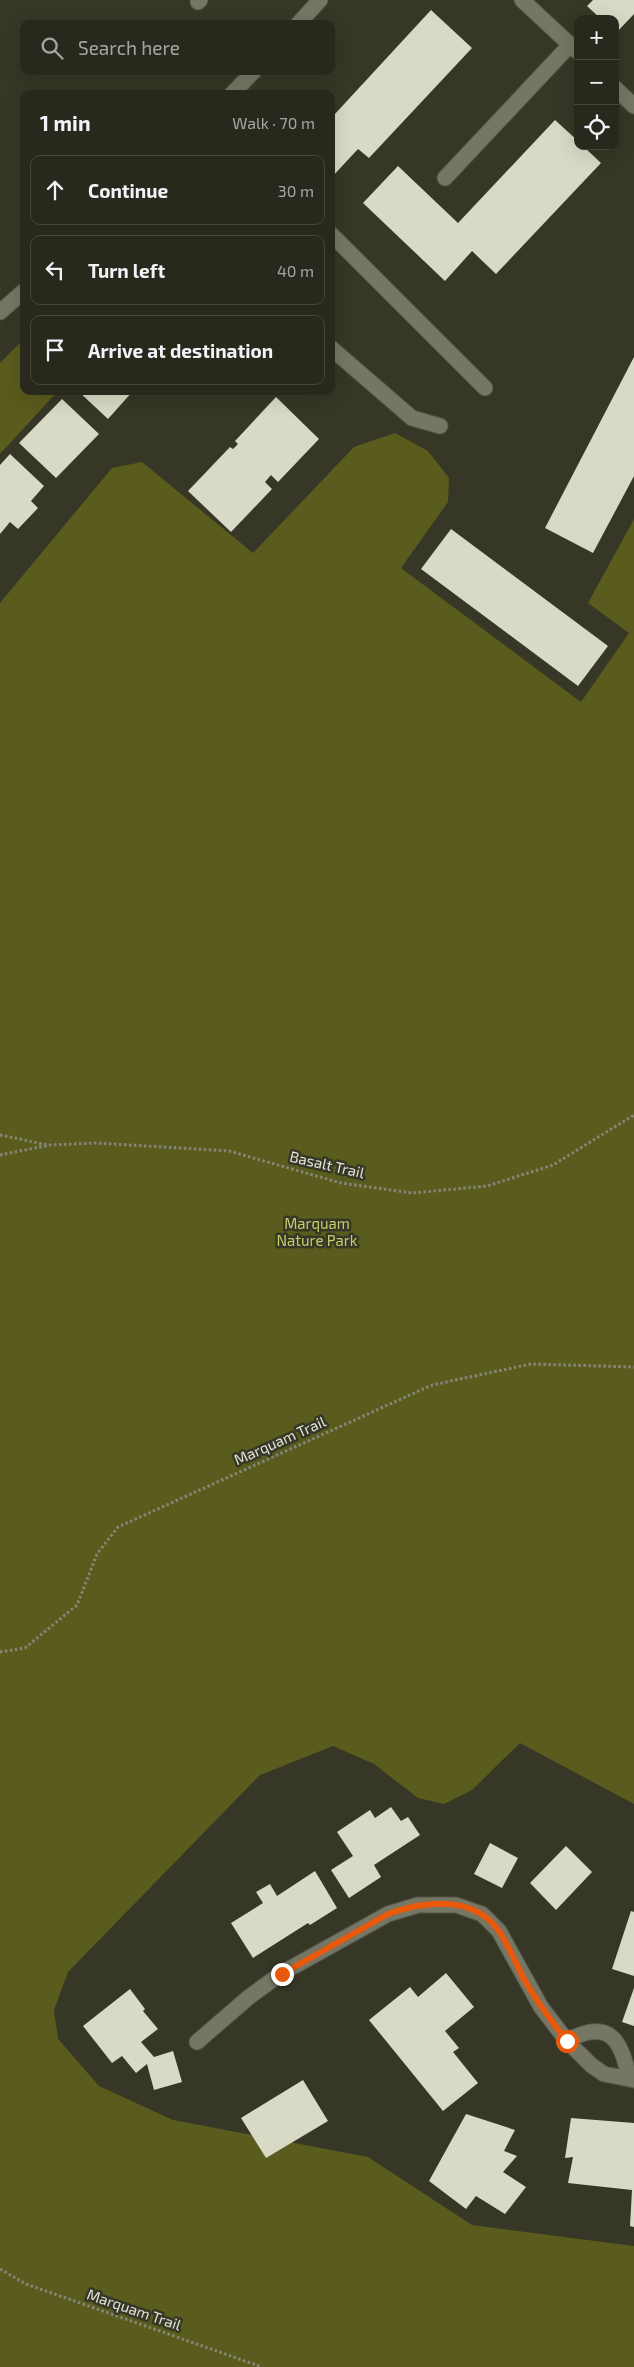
<!DOCTYPE html>
<html lang="en">
<head>
<meta charset="utf-8">
<style>
	:root { --surface:#28291c; --page:#303125; --text:#f1f3f6; --muted:#a5a6a3; --line:#44453b }
	body { margin:0; font-family:"Exo 2",sans-serif; background:var(--page); color:var(--text) }
	.controls { position:absolute; right:15px; top:15px; display:grid; overflow:hidden; border-radius:10px; box-shadow:0 5px 20px #0002 }
	.controls button { width:45px; height:45px; display:grid; place-items:center; padding:0; border:0; border-bottom:1px solid var(--line); background:var(--surface); color:var(--text); font:25px sans-serif }
	.stop { position:absolute; width:15px; height:15px; margin:-11px; border:4px solid #ea580c; border-radius:50%; background:#fff }
	.stop.end { background:#ea580c; border-color:#fff; box-shadow:0 1px 5px #0008 }
	.list { margin:0; padding:0; list-style:none }
	h2 { display:flex; justify-content:space-between; align-items:center; height:65px; margin:0; padding:0 20px; font-size:21px }
	h2 small { font-size:16px; font-weight:400; color:var(--muted) }
	.list li { display:grid; grid-template-columns:32px 1fr auto; gap:15px; align-items:center; box-sizing:border-box; height:70px; margin:0 10px 10px; padding:0 10px; border:1px solid var(--line); border-radius:10px }
	.list b { display:block; font-size:19px; white-space:nowrap }
	.list em { font-size:16px; font-style:normal; color:var(--muted) }
	.icon { flex:none; width:28px; height:28px; fill:none; stroke:currentColor; stroke-width:2; stroke-linecap:round; stroke-linejoin:round }
	.map { position:relative; flex:none; width:634px; height:2367px; overflow:hidden }
	.search { position:absolute; background:var(--surface); box-shadow:0 5px 20px #0002; left:20px; top:20px; width:315px; height:55px; display:flex; align-items:center; gap:12px; box-sizing:border-box; padding:0 18px; border-radius:10px; color:var(--muted); font-size:19px }
	.panel { position:absolute; background:var(--surface); box-shadow:0 5px 20px #0002; left:20px; top:90px; width:315px; height:305px; border-radius:10px }
	.map>svg:first-child { display:block }
	.green { fill:#5a5c1d }
	.building { fill:#d8dac5 }
	.lines { fill:none; stroke-linecap:round; stroke-linejoin:round }
	.minor-casing { stroke:#545547; stroke-width:17 }
	.path { stroke:#858679; stroke-width:3; stroke-dasharray:2.5 2.5; stroke-linecap:butt }
	.minor { stroke:#757664; stroke-width:15 }
	.route { stroke:#ea580c; stroke-width:6 }
	.labels { text-anchor:middle; stroke-width:5; stroke-linejoin:round; paint-order:stroke }
	.street-label { font-size:15px; fill:#e2e3d9; stroke:#363726 }
	.park-label { font-size:15px; fill:#c8cb6a; stroke:#363726 }
</style>
</head>
<body>
<div class="map">
<svg width="634" height="2367" viewBox="0 0 634 2367">
	<rect width="100%" height="100%" fill="#363726"/>
	<path class="green" d="M24 339V391H58L0 454V363Z
		M395 433 428 451 449 478 448 502 401 568 581 702 629 633 588 603 634 519V1804L520 1743 472 1790 444 1804 418 1798 374 1764 333 1746 260 1775 68 1972 54 2010 58 2039 99 2086 173 2120 368 2157 472 2225 634 2246V2367H0V603L112 468 142 462 253 553 354 447Z"/>
	<path class="building" d="M593 0H634V14L616 33 615 19H601L587 6Z
		M431 10 472 48 369 158 358 149 331 178V113L334 115Z
		M555 120 578 141V146H583L601 163 496 274 472 251 445 281 363 203 398 166 458 223Z
		M634 357V476L593 553 545 528Z
		M78 391H133L108 419Z
		M276 397 319 439 278 482 271 475 265 482 272 489 231 532 188 491 230 447 233 449 238 444 235 441Z
		M62 399 99 434 56 478 19 443Z
		M10 454 44 486 31 501 38 508 18 529 10 522 0 534V465Z
		M451 529 608 646 578 686 421 569Z
		M391 1807 401 1821 408 1817 420 1835 374 1865 381 1877 349 1898 331 1870 353 1856 337 1832 370 1810 375 1818Z
		M490 1843 518 1858 502 1888 474 1874Z
		M566 1846 592 1872 556 1910 530 1883Z
		M315 1871 337 1908 310 1925 308 1923 253 1958 231 1923 263 1903 256 1892 270 1884 277 1896Z
		M631 1911 634 1912V1976L612 1969Z
		M446 1973 474 2007 445 2031 459 2048 453 2052 478 2083 443 2111 369 2020 410 1987 418 1997Z
		M634 1988V2026L622 2022Z
		M130 1989 145 2009 143 2011 158 2029 141 2042 154 2057 173 2051 182 2082 154 2090 147 2064 136 2073 122 2056 112 2063 83 2026Z
		M303 2080 328 2121 266 2158 241 2118Z
		M466 2114 515 2130 504 2151 517 2156 503 2172 526 2187 505 2214 476 2196 466 2209 429 2181Z
		M571 2118 634 2123V2227L630 2226 632 2190 568 2183 573 2157 565 2158Z"/>
	<g class="lines">
		<g class="minor-casing">
			<path id="minor" d="M522 0 578 52
				M198 2 200 0
				M298 24 320 0
				M615 88 634 106
				M232 94 254 71
				M445 178 570 45
				M331 234 485 388
				M0 312 24 291
				M331 348 412 418 440 426
				M567 2041C608 2018 622 2039 629 2079
				M197 2042 249 1997 282 1973 388 1914 418 1905H456L482 1914 499 1931 541 2007 567 2041 591 2065 604 2074 634 2080"/>
		</g>
		<path class="path" d="M0 1135 48 1145
			M0 1155 50 1145 96 1143 229 1151 341 1183 412 1193 487 1186 553 1165 634 1115
			M0 1652 25 1648 77 1605 97 1554 118 1527 432 1385 531 1364 634 1367
			M0 2269 26 2284 262 2367"/>
		<use href="#minor" class="minor"/>
	</g>
	<g class="lines">
		<path class="route" d="M282 1974 388 1914C424 1901 473 1895 498 1930 509 1945 516 1965 525 1981 537 2002 552 2022 567 2041"/>
	</g>
	<g class="labels">
		<g class="street-label">
			<text transform="translate(327 1165) rotate(13)" y="5">Basalt Trail</text>
			<text transform="translate(280 1441) rotate(-24)" y="5">Marquam Trail</text>
			<text transform="translate(134 2310) rotate(19)" y="5">Marquam Trail</text>
		</g>
		<g class="park-label">
			<text x="317" y="1229">Marquam<tspan x="317" dy="17">Nature Park</tspan></text>
		</g>
	</g>
</svg>
<div class="controls">
<button>+</button>
<button>−</button>
<button><svg class="icon" aria-label="locate" viewBox="0 0 24 24"><circle cx="12" cy="12" r="6"/><path d="M12 2v4M12 18v4M2 12h4M18 12h4"/></svg></button>
</div>
<div class="stop" style="left:567px;top:2041px"></div>
<div class="stop end" style="left:282px;top:1974px"></div>
<div class="search"><svg class="icon" aria-label="search" viewBox="0 0 24 24"><circle cx="10" cy="10" r="6"/><path d="M15 15l6 6"/></svg>Search here</div>
<section class="panel">
<h2>1 min<small>Walk · 70 m</small></h2>
<ul class="list">
<li><svg class="icon" aria-label="ahead" viewBox="0 0 24 24"><path d="M12 20V5M6 11l6-6 6 6"/></svg><div><b>Continue</b></div><em>30 m</em></li>
<li><svg class="icon" aria-label="left" viewBox="0 0 24 24"><path d="M17 20v-9H6M10 6l-5 5 5 5"/></svg><div><b>Turn left</b></div><em>40 m</em></li>
<li><svg class="icon" aria-label="arrive" viewBox="0 0 24 24"><path d="M6 21V4h12l-3 4 3 4H6"/></svg><div><b>Arrive at destination</b></div></li>
</ul>
</section>
</div>
</body>
</html>
